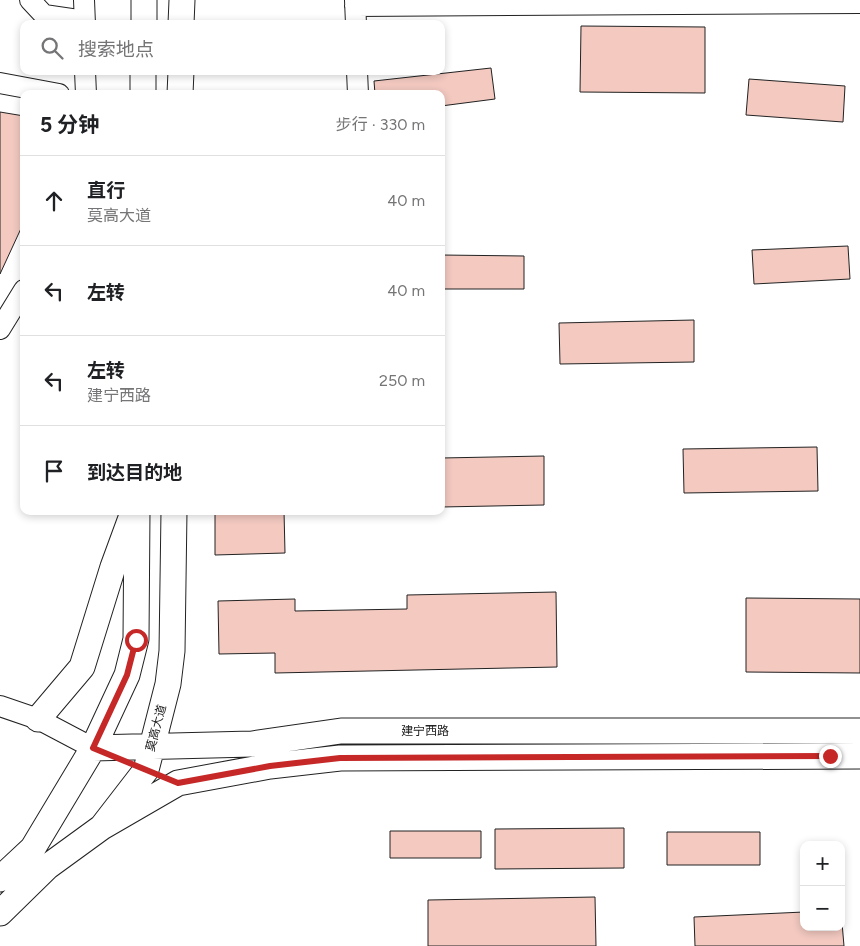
<!DOCTYPE html>
<html lang="zh">
<head>
<meta charset="utf-8">
<style>
	:root { --surface:#fff; --page:#f2f2f2; --text:#202124; --muted:#757577; --line:#e0e0e0 }
	body { margin:0; font-family:Figtree,"Noto Sans SC",sans-serif; background:var(--page); color:var(--text) }
	.controls { position:absolute; right:15px; bottom:15px; display:grid; overflow:hidden; border-radius:10px; box-shadow:0 2px 8px #0003 }
	.controls button { width:45px; height:45px; display:grid; place-items:center; padding:0; border:0; border-bottom:1px solid var(--line); background:var(--surface); color:var(--text); font:25px sans-serif }
	.stop { position:absolute; width:15px; height:15px; margin:-11px; border:4px solid #c62828; border-radius:50%; background:#fff }
	.stop.end { background:#c62828; border-color:#fff; box-shadow:0 1px 5px #0008 }
	.list { margin:0; padding:0; list-style:none }
	h2 { display:flex; justify-content:space-between; align-items:center; height:65px; margin:0; padding:0 20px; font-size:21px }
	h2 small { font-size:16px; font-weight:400; color:var(--muted) }
	.list li { display:grid; grid-template-columns:32px 1fr auto; gap:15px; align-items:center; box-sizing:border-box; height:90px; padding:0 20px; border-top:1px solid var(--line) }
	.list b { display:block; font-size:19px; white-space:nowrap }
	.list p { margin:0; font-size:16px; white-space:nowrap; color:var(--muted) }
	.list em { font-size:16px; font-style:normal; color:var(--muted) }
	.icon { flex:none; width:28px; height:28px; fill:none; stroke:currentColor; stroke-width:2; stroke-linecap:round; stroke-linejoin:round }
	.map { position:relative; flex:none; width:860px; height:946px; overflow:hidden }
	.search { position:absolute; background:var(--surface); box-shadow:0 2px 8px #0003; left:20px; top:20px; width:425px; height:55px; display:flex; align-items:center; gap:12px; box-sizing:border-box; padding:0 18px; border-radius:10px; color:var(--muted); font-size:19px }
	.panel { position:absolute; background:var(--surface); box-shadow:0 2px 8px #0003; left:20px; top:90px; width:425px; height:425px; border-radius:10px }
	.map>svg:first-child { display:block }
	.building { fill:#f3c9c0; stroke:#222 }
	.lines { fill:none; stroke-linecap:round; stroke-linejoin:round }
	.minor-casing { stroke:#222; stroke-width:22 }
	.major-casing { stroke:#222; stroke-width:27 }
	.minor { stroke:#fff; stroke-width:20 }
	.major { stroke:#fff; stroke-width:25 }
	.route { stroke:#c62828; stroke-width:6 }
	.labels { text-anchor:middle; stroke-width:4; stroke-linejoin:round; paint-order:stroke }
	.street-label { font-size:12px; fill:#222; stroke:#fff }
</style>
</head>
<body>
<div class="map">
<svg width="860" height="946" viewBox="0 0 860 946">
	<rect width="100%" height="100%" fill="#fff"/>
	<path class="building" d="M581 26 705 27V93L580 92Z
		M491 68 495 99 441 106V94H375L374 81Z
		M749 79 845 86 843 122 746 115Z
		M0 112 24 116V222L0 274Z
		M848 246 850 279 754 284 752 250Z
		M441 255 524 256V289H441Z
		M694 320V362L560 364 559 323Z
		M817 447 818 491 684 493 683 449Z
		M544 456V505L441 507V458Z
		M215 511H284L285 553 215 555Z
		M556 592 557 667 275 673V653L219 654 218 601 295 599V611L407 609V595Z
		M746 598 860 599V673L746 672Z
		M624 828V868L495 869V829Z
		M390 831H481V858H390Z
		M667 832H760V865H667Z
		M595 897 596 946H428V900Z
		M841 911 844 946H695L694 917 804 912V927H841Z"/>
	<g class="lines">
		<g class="minor-casing">
			<path id="minor" d="M30 0 44 15 85 21
				M84 0 85 24
				M355 0 356 24
				M355 6 860 3
				M85 71 86 94
				M357 71 358 94
				M0 83 59 94
				M0 329 24 290
				M0 706 38 719 93 748"/>
		</g>
		<g class="major-casing">
			<path id="major" d="M144 24V0
				M181 24 182 0
				M143 94V71
				M180 94 181 71
				M38 719 82 667 113 567 131 518
				M93 748 252 744 341 731H860
				M102 827 178 783 270 766 340 758 860 756
				M0 879 33 848 93 748 127 675 136 639 137 511
				M0 913 47 867 102 827 146 770 168 684 172 651 174 511"/>
		</g>
		<use href="#minor" class="minor"/>
		<use href="#major" class="major"/>
	</g>
	<g class="lines">
		<path class="route" d="M136 640 127 675 93 748 178 783 270 766 340 758 830 756"/>
	</g>
	<g class="labels">
		<g class="street-label">
			<text transform="translate(156 728) rotate(-75)" y="4">莫高大道</text>
			<text x="425" y="735">建宁西路</text>
		</g>
	</g>
</svg>
<div class="controls">
<button>+</button>
<button>−</button>
</div>
<div class="stop" style="left:136px;top:640px"></div>
<div class="stop end" style="left:830px;top:756px"></div>
<div class="search"><svg class="icon" aria-label="search" viewBox="0 0 24 24"><circle cx="10" cy="10" r="6"/><path d="M15 15l6 6"/></svg>搜索地点</div>
<section class="panel">
<h2>5 分钟<small>步行 · 330 m</small></h2>
<ul class="list">
<li><svg class="icon" aria-label="ahead" viewBox="0 0 24 24"><path d="M12 20V5M6 11l6-6 6 6"/></svg><div><b>直行</b><p>莫高大道</p></div><em>40 m</em></li>
<li><svg class="icon" aria-label="left" viewBox="0 0 24 24"><path d="M17 20v-9H6M10 6l-5 5 5 5"/></svg><div><b>左转</b></div><em>40 m</em></li>
<li><svg class="icon" aria-label="left" viewBox="0 0 24 24"><path d="M17 20v-9H6M10 6l-5 5 5 5"/></svg><div><b>左转</b><p>建宁西路</p></div><em>250 m</em></li>
<li><svg class="icon" aria-label="arrive" viewBox="0 0 24 24"><path d="M6 21V4h12l-3 4 3 4H6"/></svg><div><b>到达目的地</b></div></li>
</ul>
</section>
</div>
</body>
</html>
